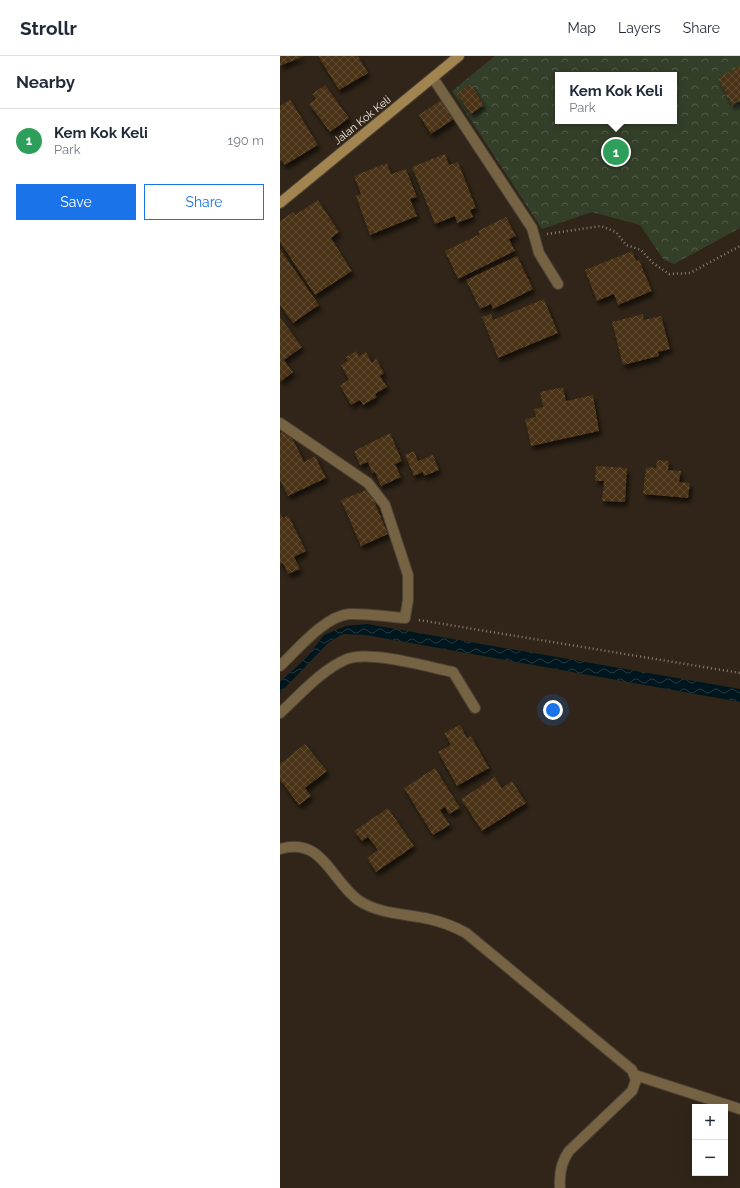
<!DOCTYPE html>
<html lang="en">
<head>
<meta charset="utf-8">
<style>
	:root { --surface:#fff; --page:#f2f2f3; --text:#1f2937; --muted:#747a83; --line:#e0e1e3; --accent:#1a73e8 }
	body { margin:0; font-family:Raleway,sans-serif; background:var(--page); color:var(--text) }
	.controls { position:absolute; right:12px; bottom:12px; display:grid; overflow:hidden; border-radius:0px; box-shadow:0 4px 16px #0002 }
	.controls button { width:36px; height:36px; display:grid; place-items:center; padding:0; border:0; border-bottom:1px solid var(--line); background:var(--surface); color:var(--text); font:20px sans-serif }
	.you { position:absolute; left:273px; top:654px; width:14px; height:14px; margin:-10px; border:3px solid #fff; border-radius:50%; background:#1a73e8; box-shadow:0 0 0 6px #1a73e833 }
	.badge { display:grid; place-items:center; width:26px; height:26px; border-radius:50%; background:var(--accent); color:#fff; font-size:13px; font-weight:700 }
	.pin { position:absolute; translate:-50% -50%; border:2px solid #fff; box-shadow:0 1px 4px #0006 }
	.popup { position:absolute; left:275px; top:16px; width:122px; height:52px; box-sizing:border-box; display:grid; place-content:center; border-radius:0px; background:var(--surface); filter:drop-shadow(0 1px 3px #0005); font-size:13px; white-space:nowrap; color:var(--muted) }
	.popup b { font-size:15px; color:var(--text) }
	.popup::after { content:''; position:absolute; left:50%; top:100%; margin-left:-8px; border:8px solid transparent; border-top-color:var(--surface) }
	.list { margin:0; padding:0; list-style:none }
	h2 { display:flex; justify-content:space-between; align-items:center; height:52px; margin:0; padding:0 16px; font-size:17px }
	h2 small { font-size:13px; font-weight:400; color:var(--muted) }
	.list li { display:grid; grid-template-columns:26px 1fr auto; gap:12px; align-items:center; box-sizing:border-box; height:64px; padding:0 16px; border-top:1px solid var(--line) }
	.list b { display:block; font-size:15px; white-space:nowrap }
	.list p { margin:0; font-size:13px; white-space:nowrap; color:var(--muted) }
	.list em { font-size:13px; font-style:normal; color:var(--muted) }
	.actions { display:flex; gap:8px; padding:12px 16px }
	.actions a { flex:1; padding:9px 0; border:1px solid var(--accent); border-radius:0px; text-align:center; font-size:14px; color:var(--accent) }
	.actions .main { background:var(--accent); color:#fff }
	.map { position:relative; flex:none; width:460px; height:1132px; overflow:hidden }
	header { display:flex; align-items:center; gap:24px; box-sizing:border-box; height:56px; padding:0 20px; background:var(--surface); border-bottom:1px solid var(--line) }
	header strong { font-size:19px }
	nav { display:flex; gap:22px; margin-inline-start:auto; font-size:14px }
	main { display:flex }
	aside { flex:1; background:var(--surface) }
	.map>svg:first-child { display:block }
	.park { fill:url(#park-crowns); fill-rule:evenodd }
	.water { fill:url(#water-waves) }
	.building { fill:url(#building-cross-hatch); filter:url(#shadow) }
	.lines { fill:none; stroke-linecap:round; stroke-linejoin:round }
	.street-casing { stroke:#4b4034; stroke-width:12 }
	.secondary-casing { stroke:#4b4034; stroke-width:12 }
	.path { stroke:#887e74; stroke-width:2.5; stroke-dasharray:1 3; stroke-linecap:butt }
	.street { stroke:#756343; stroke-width:10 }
	.secondary { stroke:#a28450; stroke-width:10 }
	.labels { text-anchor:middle; stroke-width:3.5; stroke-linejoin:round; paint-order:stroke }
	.street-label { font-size:11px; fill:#efe7df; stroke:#302518 }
</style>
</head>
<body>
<header>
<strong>Strollr</strong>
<nav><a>Map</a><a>Layers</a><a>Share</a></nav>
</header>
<main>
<aside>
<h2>Nearby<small></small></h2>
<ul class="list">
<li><span class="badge" style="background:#2e9e5b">1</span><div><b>Kem Kok Keli</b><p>Park</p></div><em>190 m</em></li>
</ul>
<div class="actions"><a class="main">Save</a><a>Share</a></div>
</aside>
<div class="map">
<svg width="460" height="1132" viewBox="0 0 460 1132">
	<defs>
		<pattern id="park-crowns" width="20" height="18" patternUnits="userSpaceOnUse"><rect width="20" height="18" fill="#343f29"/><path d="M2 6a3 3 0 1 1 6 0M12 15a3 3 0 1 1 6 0" fill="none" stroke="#525b48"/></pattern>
		<pattern id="water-waves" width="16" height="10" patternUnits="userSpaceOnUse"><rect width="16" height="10" fill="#00161e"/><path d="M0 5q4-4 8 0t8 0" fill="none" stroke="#26383e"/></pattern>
		<pattern id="building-cross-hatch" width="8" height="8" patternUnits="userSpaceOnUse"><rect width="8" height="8" fill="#493113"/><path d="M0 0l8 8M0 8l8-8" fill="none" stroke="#644f35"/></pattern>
		<filter id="shadow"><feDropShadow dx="2.5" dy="4.5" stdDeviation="2" flood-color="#0009"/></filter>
	</defs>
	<rect width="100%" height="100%" fill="#302518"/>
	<path class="park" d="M215 0H460V172L394 208 384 204 360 169 312 156 262 173 172 35ZM278 19H394V65H278Z"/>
	<path class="water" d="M87 568 460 633V646L86 579 63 578 49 586 0 637V626L27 601 44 579 66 570Z"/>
	<path class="building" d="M0 0H24L0 10Z
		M38 0H78L88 17 59 34Z
		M460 10V45L452 49 438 22Z
		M190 28 204 49 191 58 177 38Z
		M45 29 69 62 50 76 29 48 36 43 32 38Z
		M10 43 38 89 5 109 1 104 0 105V50Z
		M161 44 174 63 151 78 139 59Z
		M165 98 169 109 178 106 196 152 190 154 193 161 177 167 175 160 155 168 132 111Z
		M107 107 111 118 126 113 137 141 130 143 137 160 90 179 76 140 81 138 74 120Z
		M38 144 59 176 51 182 72 215 35 239 0 186V165L13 156 15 159Z
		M226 161 236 180 229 183 235 195 178 223 165 195 200 178 198 175Z
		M0 193 39 249 13 267 0 249Z
		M352 195 356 205 359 204 372 235 338 249 334 238 317 245 305 214Z
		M237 200 253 233 213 253 211 248 200 253 186 224Z
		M264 243 278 277 218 302 202 261 211 258 213 264Z
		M363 258 364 264 381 260 390 293 378 296 379 300 343 309 332 266Z
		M0 261 22 291 4 304 13 316 0 326Z
		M76 295 79 300 86 296 92 307 96 303 104 317 100 320 107 331 95 338 97 341 83 349 80 344 71 349 60 329 69 324 61 309 68 305 66 301Z
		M283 331 286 345 313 339 319 375 251 390 245 363 256 361 254 353 263 351 260 336Z
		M8 373 24 406 35 400 46 422 8 440 0 424V377Z
		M110 377 122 405 115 408 121 421 101 430 95 416 92 417 88 406 80 409 74 395Z
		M134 395 138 405 153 399 159 414 144 420 143 416 134 420 125 399Z
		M377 404 389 405 388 414 401 415 399 426 410 427 408 442 363 438 366 411 376 412Z
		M316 410 347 412 345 446 322 445 324 425H315Z
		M89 433 108 478 81 490 61 444Z
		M0 457 3 462 8 459 26 495 14 501 20 513 8 518 3 507 0 508Z
		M180 669 187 682 191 680 209 712 177 730 158 696 171 689 164 677Z
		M25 688 47 715 25 732 31 740 19 749 0 724V708Z
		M155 712 180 752 169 758 165 751 160 754 170 769 153 779 124 732Z
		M215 721 222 732 232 725 246 747 202 775 181 743Z
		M108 752 134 790 96 816 87 802 98 794 88 781 82 785 74 775Z"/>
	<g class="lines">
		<g class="street-casing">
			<path id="street" d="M153 22 252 172 259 197 278 228
				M0 367 88 427 105 449 128 519V544L125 562C107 561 87 557 69 558 45 560 17 594 0 610
				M0 657C20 639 41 614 67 603 90 594 148 611 173 616L195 652
				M0 793C42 780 51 824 78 844 98 858 127 858 149 863 163 866 175 871 186 877L352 1014 356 1024 352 1035 289 1095C281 1106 279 1118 280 1132
				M355 1019 460 1053"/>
		</g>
		<g class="secondary-casing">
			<path id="secondary" d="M0 147 179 0"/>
		</g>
		<path class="path" d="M267 178 321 170 336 176 346 189 361 194 373 207 389 218 410 217 460 190
			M139 564 460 617"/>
		<use href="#street" class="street"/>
		<use href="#secondary" class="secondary"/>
	</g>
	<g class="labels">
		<g class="street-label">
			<text transform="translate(82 64) rotate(-39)" y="4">Jalan Kok Keli</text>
		</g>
	</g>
</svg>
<div class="controls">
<button>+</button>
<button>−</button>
</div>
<div class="you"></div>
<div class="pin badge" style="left:336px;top:96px;background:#2e9e5b">1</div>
<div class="popup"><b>Kem Kok Keli</b>Park</div>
</div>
</main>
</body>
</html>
